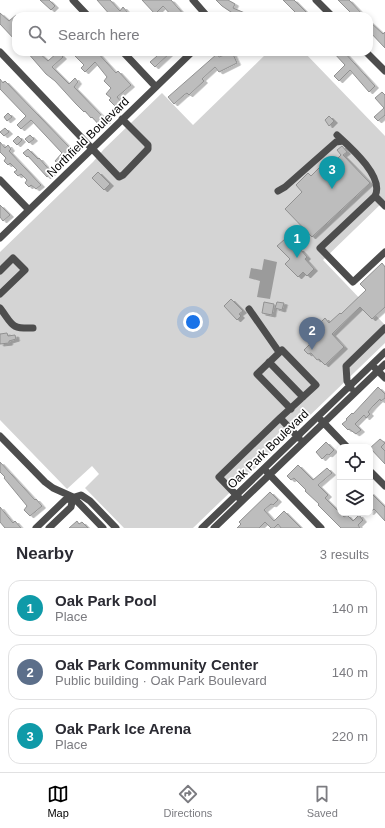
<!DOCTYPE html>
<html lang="en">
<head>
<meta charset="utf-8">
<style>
	:root { --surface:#fff; --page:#f7f7f7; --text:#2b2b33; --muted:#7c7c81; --line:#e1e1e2; --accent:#000 }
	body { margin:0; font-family:Helvetica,sans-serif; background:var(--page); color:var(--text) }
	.controls { position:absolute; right:12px; bottom:12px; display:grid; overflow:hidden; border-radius:8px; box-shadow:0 2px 6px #0003 }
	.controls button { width:36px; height:36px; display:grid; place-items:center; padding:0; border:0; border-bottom:1px solid var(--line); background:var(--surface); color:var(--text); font:20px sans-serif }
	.you { position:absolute; left:193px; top:322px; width:14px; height:14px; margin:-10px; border:3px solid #fff; border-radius:50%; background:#1a73e8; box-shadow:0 0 0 6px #1a73e833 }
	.badge { display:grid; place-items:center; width:26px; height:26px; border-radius:50%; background:var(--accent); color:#fff; font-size:13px; font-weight:700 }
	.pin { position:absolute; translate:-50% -33px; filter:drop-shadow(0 1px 2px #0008) }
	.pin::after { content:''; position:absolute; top:21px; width:14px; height:12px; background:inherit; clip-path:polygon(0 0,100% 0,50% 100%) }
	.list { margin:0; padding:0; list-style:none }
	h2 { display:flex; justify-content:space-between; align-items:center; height:52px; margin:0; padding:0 16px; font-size:17px }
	h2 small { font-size:13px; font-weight:400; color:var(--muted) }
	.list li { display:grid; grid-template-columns:26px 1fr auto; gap:12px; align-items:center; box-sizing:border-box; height:56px; margin:0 8px 8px; padding:0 8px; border:1px solid var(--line); border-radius:12px }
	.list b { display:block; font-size:15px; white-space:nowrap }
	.list p { margin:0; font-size:13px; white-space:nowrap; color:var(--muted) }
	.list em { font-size:13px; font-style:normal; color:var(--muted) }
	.icon { flex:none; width:22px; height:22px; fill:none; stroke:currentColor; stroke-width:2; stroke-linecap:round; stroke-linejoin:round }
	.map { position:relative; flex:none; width:385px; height:528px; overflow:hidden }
	.search { position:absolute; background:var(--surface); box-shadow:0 2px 6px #0003; left:12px; right:12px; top:12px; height:44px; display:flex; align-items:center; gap:10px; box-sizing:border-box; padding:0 14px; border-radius:12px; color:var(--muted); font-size:15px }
	.sheet { height:244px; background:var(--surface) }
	nav { display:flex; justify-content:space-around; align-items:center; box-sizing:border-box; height:56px; border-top:1px solid var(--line); background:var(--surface); font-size:11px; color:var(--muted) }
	nav a { display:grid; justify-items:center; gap:2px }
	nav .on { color:var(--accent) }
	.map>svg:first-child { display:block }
	.green { fill:#d4d4d4 }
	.water { fill:#9b9b9b }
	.building { fill:#bdbdbd; stroke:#919191; filter:url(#shadow) }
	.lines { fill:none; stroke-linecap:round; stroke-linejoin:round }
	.minor { stroke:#4d4d4d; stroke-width:7 }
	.labels { text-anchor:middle; stroke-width:3.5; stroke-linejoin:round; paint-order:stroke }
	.street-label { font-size:12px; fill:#000; stroke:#fff }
</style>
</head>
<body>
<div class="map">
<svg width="385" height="528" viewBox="0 0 385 528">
	<defs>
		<filter id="shadow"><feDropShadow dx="3.5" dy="2" stdDeviation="0" flood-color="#0004"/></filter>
	</defs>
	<rect width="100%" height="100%" fill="#fff"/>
	<path class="green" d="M268 52H304L385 136V200L323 260 385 325V343L193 528H124L85 488 99 474 92 466 67 489 0 420V252L93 162 104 149 162 93 193 125Z"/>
	<path class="water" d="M264 259 277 262 270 299 257 297 260 281 249 278 251 268 262 270Z"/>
	<path class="building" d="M40 0H49L55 6 51 10Z
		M97 0H110L120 11 123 7 128 13 124 16H111Z
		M142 0H171L185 16H172L163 6 155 14Z
		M216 0H228L235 4 233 8 252 16H237L222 6Z
		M283 0H294L310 16H299Z
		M338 0H349L364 16H354Z
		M0 13 9 21 16 15V41L0 24Z
		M369 21 383 34 385 32V48L369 31Z
		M27 52H38L48 61 58 52 63 57 52 67 69 84 75 78 78 82 74 87 107 121 100 126 92 117 91 118 85 111 84 112 76 104 55 81 46 74Z
		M80 52 83 55 87 52H97L116 73 118 71 131 85 117 97 122 103 117 108 109 100 111 98 106 94 111 88 104 81 107 77 95 62 85 72 81 68 84 65 75 56Z
		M153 52H171L155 67 150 62 157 56Z
		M232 52 237 63 219 72 215 67 202 79 204 81 189 95 187 93 184 95 174 104 168 97 217 54 219 57Z
		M333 52H344L375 86 369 92 350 70 339 81 334 76 345 65Z
		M0 79 3 83 5 81 71 149 69 150 72 153 59 165 55 161 62 153 31 120 21 129 17 125 26 116 0 89Z
		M382 92 385 95V115L378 121 374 117 384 108 375 98Z
		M8 113 12 117 7 121 4 117Z
		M329 116 334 121 329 126 325 120Z
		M5 128 9 132 4 136 0 132Z
		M30 135 34 139 29 143 25 139Z
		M18 136 22 140 17 145 13 141Z
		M0 142 5 148 8 145 11 149 9 151 41 185 36 189 31 185 29 187 25 183 27 180 21 174 18 176 14 172 17 170 10 163 8 165 4 161 6 158 0 152Z
		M342 146 347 152 343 155 370 183 312 237 285 209 302 192 296 185 308 173 311 176 327 160 331 165 341 155 337 150Z
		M28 149 38 159 39 158 52 173 47 177 28 156 27 157 23 153Z
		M98 172 110 184 104 190 92 178Z
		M0 205 10 215 3 221 0 217Z
		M285 239 297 252 300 249 307 257 305 259 314 269 307 276 303 272 298 277 285 264 290 259 277 246Z
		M382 263 385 267V307L372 319 360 307 332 334 344 347 325 365 319 359 317 360 311 353 308 354 304 350 313 341 306 334 316 324 318 325 325 318 329 323 340 313 341 314 366 290 360 284Z
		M231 299 243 311 239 314 241 316 237 320 224 306Z
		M264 302 274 304 272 315 262 313Z
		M277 302 284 303 282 310 275 308Z
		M7 333 8 336 15 335 16 339 9 341V343L0 344V334Z
		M378 387 385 394V398L381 401 380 399 373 406 368 412 370 414 366 418 364 415 355 424 361 430 356 434 349 429 348 430 342 424 347 420 346 419 352 413 353 414Z
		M380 439 385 443 381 447 385 451V464L370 448Z
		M326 442 334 450 329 455 327 454 322 459 316 452Z
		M0 462 35 500 36 499 42 506 30 516 24 510 27 506 4 478 5 477 0 472Z
		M298 465 313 480 327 468 332 473 318 485 328 495 325 498 344 517 347 515 353 521 359 515 363 520 358 525 360 528H341L318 505 319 504 305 491 306 490 294 478 291 480 287 476Z
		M270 492 278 500 273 505 271 504 264 510 274 521 284 511 301 528H281L278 524 274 528H271L265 522 259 528H237L241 524 239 522Z
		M370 492 385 507V521L374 509 370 513Z
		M0 507 13 523 15 521 21 528H5L0 522Z
		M77 521 79 524 82 522 88 528H69Z"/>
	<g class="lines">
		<path class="minor" d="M73 0 88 16
			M193 0 207 16
			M316 0 332 16
			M0 52 119 177 123 175 148 149V145L122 119
			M123 52 156 87
			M366 52 385 71
			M337 135C349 146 385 177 375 196
			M0 180 29 210
			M278 191 285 187 336 142 343 141
			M385 206 375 196 320 248 353 282 385 252
			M0 238 192 52
			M0 271 13 258 25 270 0 294
			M0 308C13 325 10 329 33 328
			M249 309 279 352
			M269 362 303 397
			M375 368 385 378
			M351 388 347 381 346 366 385 328
			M280 418 299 438
			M321 420 347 447
			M0 436 45 482 53 488 73 497 103 528
			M370 471 385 486
			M267 472 321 528
			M242 501 219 477 280 418 316 385 282 350 257 374 291 409
			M36 528 65 500 81 495 90 501 116 528
			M49 528 71 507 73 497
			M202 528 385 352
			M214 528 385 364"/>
	</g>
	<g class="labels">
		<g class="street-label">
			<text transform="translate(88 137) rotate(-44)" y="4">Northfield Boulevard</text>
			<text transform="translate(268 449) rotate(-44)" y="4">Oak Park Boulevard</text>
		</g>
	</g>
</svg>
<div class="controls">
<button><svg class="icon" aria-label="locate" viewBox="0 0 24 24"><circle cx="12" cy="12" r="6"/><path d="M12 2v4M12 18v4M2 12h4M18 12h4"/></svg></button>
<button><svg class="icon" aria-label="layers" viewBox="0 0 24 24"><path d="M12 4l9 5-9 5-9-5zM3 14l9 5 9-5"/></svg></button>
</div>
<div class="you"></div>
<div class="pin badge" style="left:297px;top:258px;background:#0f9aa8">1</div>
<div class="pin badge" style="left:312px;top:350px;background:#5c6f8a">2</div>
<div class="pin badge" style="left:332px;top:189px;background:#0f9aa8">3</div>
<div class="search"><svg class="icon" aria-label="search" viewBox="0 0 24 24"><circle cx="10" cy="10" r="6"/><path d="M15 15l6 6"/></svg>Search here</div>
</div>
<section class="sheet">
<h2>Nearby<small>3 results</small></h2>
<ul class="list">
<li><span class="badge" style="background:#0f9aa8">1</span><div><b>Oak Park Pool</b><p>Place</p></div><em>140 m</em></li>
<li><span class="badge" style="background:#5c6f8a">2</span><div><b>Oak Park Community Center</b><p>Public building · Oak Park Boulevard</p></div><em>140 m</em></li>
<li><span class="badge" style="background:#0f9aa8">3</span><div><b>Oak Park Ice Arena</b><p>Place</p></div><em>220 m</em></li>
</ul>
</section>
<nav>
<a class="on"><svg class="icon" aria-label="map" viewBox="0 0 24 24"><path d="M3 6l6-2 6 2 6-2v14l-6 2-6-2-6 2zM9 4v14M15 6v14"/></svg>Map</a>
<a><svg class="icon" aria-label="directions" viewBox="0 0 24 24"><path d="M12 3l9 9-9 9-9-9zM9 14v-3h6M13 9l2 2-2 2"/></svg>Directions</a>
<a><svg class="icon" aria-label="saved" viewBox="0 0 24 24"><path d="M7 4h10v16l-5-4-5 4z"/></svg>Saved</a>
</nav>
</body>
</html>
